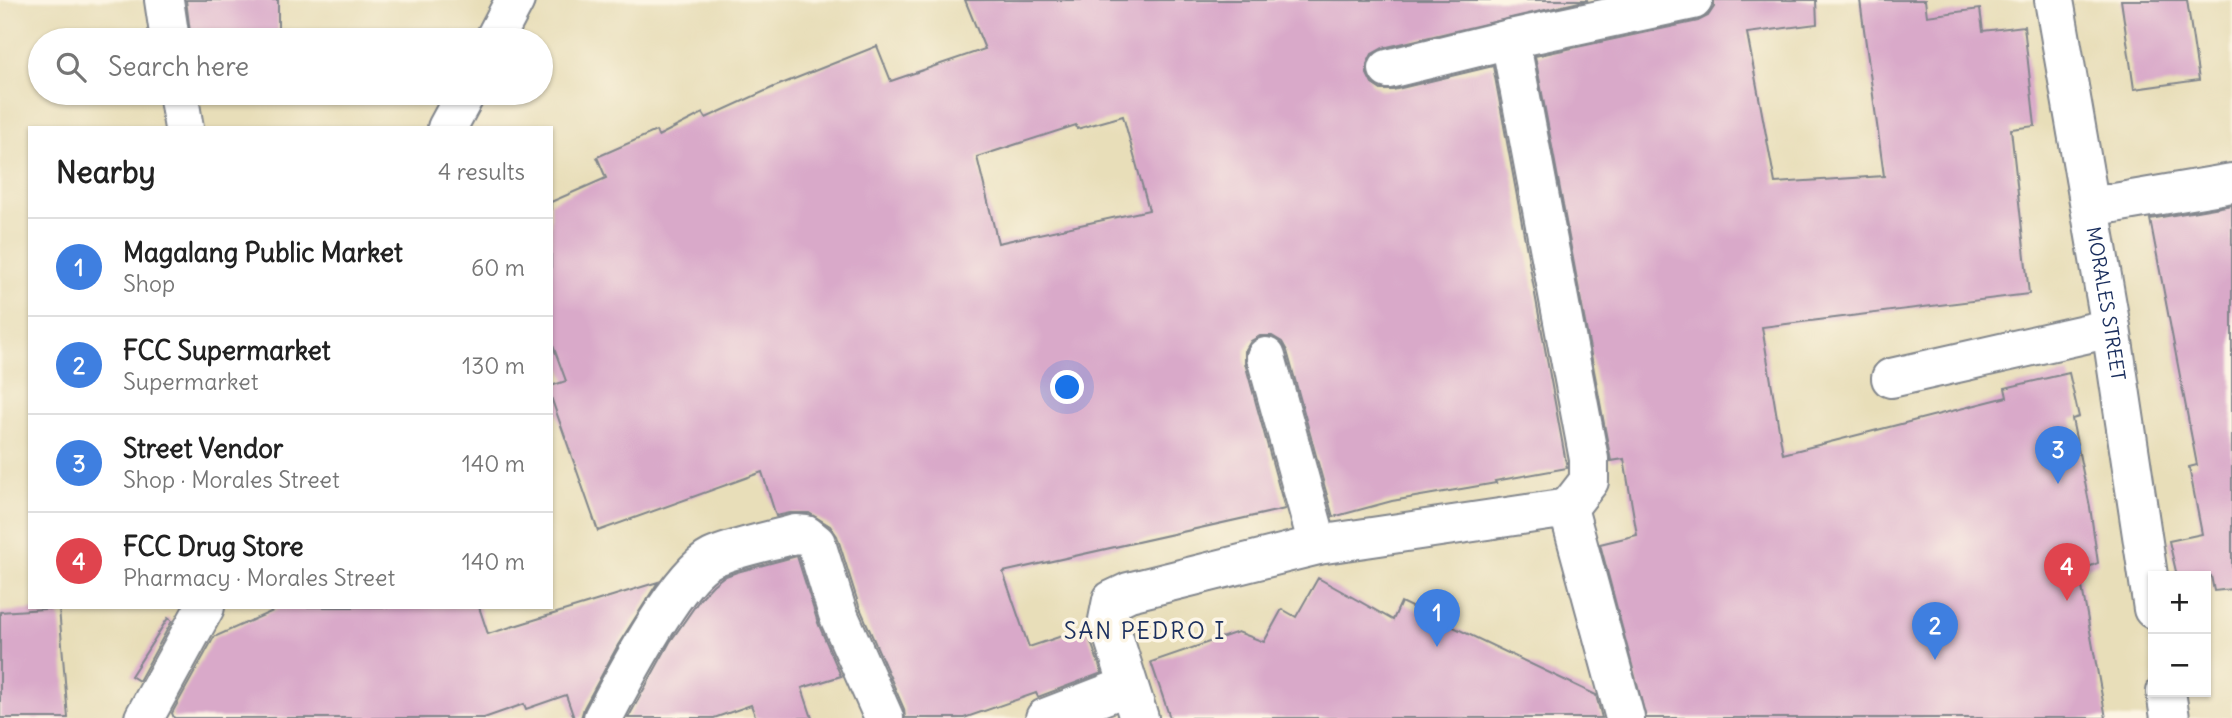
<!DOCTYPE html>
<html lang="en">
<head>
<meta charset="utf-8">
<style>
	:root { --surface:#fff; --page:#f6f6f6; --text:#222; --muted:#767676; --line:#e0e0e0; --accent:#db2777 }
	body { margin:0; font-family:Delius,sans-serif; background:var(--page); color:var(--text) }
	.controls { position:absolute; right:21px; bottom:21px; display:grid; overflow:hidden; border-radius:0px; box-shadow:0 2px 5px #0004 }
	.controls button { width:63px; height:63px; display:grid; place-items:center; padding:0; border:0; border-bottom:2px solid var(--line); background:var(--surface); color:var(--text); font:35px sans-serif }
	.you { position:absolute; left:1068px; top:388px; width:24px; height:24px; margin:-18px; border:5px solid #fff; border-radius:50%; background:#1a73e8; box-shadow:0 0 0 10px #1a73e833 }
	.badge { display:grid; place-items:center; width:46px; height:46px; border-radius:50%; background:var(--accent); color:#fff; font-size:23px; font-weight:700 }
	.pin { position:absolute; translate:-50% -58px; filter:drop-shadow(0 2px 4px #0008) }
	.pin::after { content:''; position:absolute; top:37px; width:24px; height:21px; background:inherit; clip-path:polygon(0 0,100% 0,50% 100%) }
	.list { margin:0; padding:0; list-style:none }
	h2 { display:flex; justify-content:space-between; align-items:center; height:91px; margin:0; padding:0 28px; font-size:30px }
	h2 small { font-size:23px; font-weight:400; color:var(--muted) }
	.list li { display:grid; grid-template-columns:46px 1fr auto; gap:21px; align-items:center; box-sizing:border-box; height:98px; padding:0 28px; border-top:2px solid var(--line) }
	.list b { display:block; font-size:26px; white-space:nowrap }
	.list p { margin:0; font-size:23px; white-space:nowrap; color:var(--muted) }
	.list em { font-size:23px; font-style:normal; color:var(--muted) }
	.icon { flex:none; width:38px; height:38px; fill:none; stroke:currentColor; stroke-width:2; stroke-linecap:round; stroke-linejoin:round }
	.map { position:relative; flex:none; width:2232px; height:718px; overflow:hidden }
	.search { position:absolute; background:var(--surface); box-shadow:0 2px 5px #0004; left:28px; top:28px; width:525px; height:77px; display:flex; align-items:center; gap:18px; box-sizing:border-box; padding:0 24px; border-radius:38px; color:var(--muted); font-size:26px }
	.panel { position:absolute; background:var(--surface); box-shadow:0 2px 5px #0004; left:28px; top:126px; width:525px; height:483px; border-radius:0px }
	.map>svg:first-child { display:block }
	.building { fill:#d9a9c9; fill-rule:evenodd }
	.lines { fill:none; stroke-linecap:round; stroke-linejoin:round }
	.minor-casing { stroke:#82868c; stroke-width:42 }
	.minor { stroke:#fff; stroke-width:38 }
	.labels { text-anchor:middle; stroke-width:7; stroke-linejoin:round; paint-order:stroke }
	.street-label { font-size:19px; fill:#1b2f5e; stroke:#fcf5e5 }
	.quarter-label { font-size:23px; letter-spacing:2px; fill:#1b2f5e; stroke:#fcf5e5 }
</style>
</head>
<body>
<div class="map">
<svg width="2232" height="718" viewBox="0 0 2232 718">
	<rect width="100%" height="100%" fill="#fcf5e5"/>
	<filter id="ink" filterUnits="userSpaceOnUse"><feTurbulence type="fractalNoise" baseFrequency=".0143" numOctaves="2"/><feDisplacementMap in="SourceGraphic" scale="14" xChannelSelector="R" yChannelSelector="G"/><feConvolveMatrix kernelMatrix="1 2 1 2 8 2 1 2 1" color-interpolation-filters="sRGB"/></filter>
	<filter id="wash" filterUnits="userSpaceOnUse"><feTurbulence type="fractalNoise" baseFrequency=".00686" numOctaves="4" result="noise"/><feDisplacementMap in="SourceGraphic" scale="28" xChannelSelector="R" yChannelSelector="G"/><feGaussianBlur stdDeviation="1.57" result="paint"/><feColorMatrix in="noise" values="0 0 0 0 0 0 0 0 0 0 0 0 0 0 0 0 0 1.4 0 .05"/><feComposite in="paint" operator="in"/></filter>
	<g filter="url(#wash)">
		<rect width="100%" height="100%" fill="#e8deb9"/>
		<g id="blocks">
			<path class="building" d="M186 0H278V40H191Z
				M965 0H1588L1383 48 1372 54 1367 64V74L1372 84 1381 90H1393L1493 66 1567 468 1495 481 1496 483 1392 501 1333 517 1287 351 1282 342 1272 336H1260L1251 341 1245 351V363L1285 509 1003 572 1029 647 1086 628 1102 673 1038 697 1036 693 964 718H905L904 709 859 606 837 536 830 526 809 513H790L776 516 762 472 598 531 551 397V386L566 381 551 340V202L606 178 597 157 656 131 658 136 703 113 706 118 774 87 877 46 891 81 985 49ZM1123 116 1149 210 998 243 977 157 1076 125 1077 129Z
				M1714 0H1816L1817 24 1747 33 1775 183 1884 176 1860 0H1925L1927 16 1980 9 1983 31 2024 26 2035 126 2011 129 2029 294 1762 327 1783 454 2007 397 2005 388 2069 373 2079 417 2072 419 2090 507 2098 563 2079 571 2106 718H1646L1600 544 1637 535 1624 459 1611 461 1535 56 1698 21 1708 16 1714 7Z
				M2121 0H2187L2199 80 2134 89Z
				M2232 205V589L2214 591 2211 576H2177L2169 541 2202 534 2189 467 2197 465 2150 219Z
				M797 556 818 623 841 676 802 688 812 718H756L751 705 714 718H628L670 642 700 599 713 585 723 577 737 572Z
				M1318 578 1393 620 1401 602 1596 695 1602 718H1170L1151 662 1238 632 1264 642 1282 609 1296 617Z
				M658 582 618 645 584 708 581 718H574L566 695 526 709 524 704 484 718H174L172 713 214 637 282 607H479L488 634Z
				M59 608 68 718H0V612Z
				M168 618 172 621 139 681 131 676Z"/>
		</g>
	</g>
	<g filter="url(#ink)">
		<use href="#blocks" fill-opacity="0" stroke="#82868c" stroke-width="2"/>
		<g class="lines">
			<g class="minor-casing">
				<g id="minor">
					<path d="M164 0 170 40"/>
					<path id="s1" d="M2054 0 2111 328 2153 609"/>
					<path d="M1510 39 1589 459V481L1568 508"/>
					<path d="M494 40 515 0"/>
					<path d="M1388 69 1510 39 1693 0"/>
					<path d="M178 93 184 128"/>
					<path d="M447 128 466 93"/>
					<path d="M2091 207 2232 183"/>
					<path d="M1266 357 1318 545"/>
					<path d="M1891 378 2111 328"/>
					<path d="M2166 692 2170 718"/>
					<path d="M144 718 205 607"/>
					<path d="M603 718C622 682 677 575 712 558 733 548 771 541 795 534L806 535 816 543 838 614 884 718"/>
					<path d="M1045 718 1128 686"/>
					<path d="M1139 718 1108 620 1112 600 1129 592 1318 545 1568 508 1625 718"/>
				</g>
			</g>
			<use href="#minor" class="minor"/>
		</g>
	</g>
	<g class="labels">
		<g class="street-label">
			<text dy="7" stroke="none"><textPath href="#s1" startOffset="308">MORALES STREET</textPath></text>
		</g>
		<g class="quarter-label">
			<text x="1145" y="639">SAN PEDRO I</text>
		</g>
	</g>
</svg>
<div class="controls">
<button>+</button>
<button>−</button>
</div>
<div class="you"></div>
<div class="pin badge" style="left:1437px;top:647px;background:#3f7fe0">1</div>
<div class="pin badge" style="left:1935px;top:660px;background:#3f7fe0">2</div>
<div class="pin badge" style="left:2058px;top:484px;background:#3f7fe0">3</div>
<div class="pin badge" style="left:2067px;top:601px;background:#e0444e">4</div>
<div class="search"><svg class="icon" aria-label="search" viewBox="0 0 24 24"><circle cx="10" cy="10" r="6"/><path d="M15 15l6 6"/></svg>Search here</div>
<section class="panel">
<h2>Nearby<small>4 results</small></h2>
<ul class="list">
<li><span class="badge" style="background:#3f7fe0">1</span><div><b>Magalang Public Market</b><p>Shop</p></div><em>60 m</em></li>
<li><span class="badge" style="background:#3f7fe0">2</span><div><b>FCC Supermarket</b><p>Supermarket</p></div><em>130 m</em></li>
<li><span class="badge" style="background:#3f7fe0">3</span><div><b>Street Vendor</b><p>Shop · Morales Street</p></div><em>140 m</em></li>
<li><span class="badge" style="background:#e0444e">4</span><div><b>FCC Drug Store</b><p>Pharmacy · Morales Street</p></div><em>140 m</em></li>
</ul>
</section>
</div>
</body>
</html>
